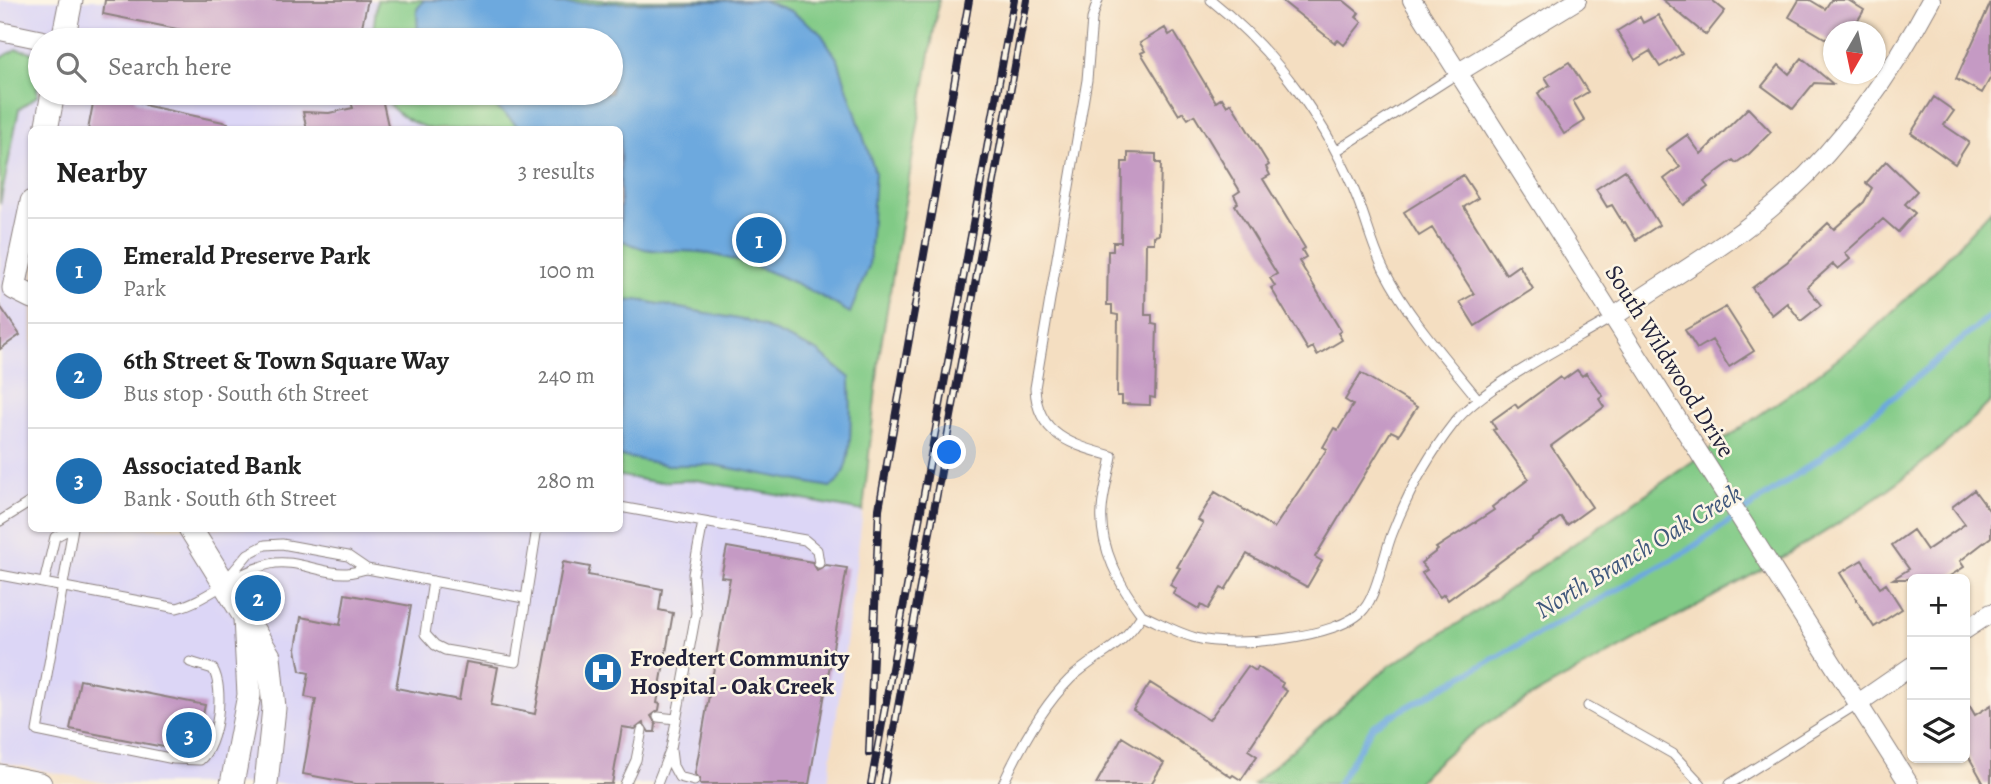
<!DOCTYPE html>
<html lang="en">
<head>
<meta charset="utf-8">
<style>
	:root { --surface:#fff; --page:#f6f6f6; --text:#222; --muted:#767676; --line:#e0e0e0; --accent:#1f6fb2 }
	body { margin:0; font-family:Alegreya,serif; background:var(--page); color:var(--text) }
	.controls { position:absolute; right:21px; bottom:21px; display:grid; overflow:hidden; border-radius:10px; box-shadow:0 2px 5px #0004 }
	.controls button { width:63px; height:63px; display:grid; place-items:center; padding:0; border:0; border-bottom:2px solid var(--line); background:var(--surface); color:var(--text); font:35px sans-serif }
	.compass { position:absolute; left:1823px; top:21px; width:63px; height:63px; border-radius:50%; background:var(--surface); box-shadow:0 2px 5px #0004; rotate:189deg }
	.you { position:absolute; left:950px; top:453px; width:24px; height:24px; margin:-18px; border:5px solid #fff; border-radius:50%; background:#1a73e8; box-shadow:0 0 0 10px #1a73e833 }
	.badge { display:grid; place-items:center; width:46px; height:46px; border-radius:50%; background:var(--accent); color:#fff; font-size:23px; font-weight:700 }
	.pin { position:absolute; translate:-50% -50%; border:4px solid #fff; box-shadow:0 2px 7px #0006 }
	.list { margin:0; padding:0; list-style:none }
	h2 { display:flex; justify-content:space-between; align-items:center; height:91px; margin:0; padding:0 28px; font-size:30px }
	h2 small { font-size:23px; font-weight:400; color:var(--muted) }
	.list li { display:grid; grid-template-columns:46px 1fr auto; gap:21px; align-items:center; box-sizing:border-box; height:105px; padding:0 28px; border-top:2px solid var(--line) }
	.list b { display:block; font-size:26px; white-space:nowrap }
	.list p { margin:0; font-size:23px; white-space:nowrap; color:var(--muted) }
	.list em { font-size:23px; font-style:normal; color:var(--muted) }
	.icon { flex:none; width:38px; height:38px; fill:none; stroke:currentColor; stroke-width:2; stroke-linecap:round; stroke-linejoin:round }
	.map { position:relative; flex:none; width:1991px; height:784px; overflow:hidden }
	.search { position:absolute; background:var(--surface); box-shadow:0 2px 5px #0004; left:28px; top:28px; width:595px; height:77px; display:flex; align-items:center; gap:18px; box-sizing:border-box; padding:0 24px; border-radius:38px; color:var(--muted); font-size:26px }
	.panel { position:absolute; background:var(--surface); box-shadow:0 2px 5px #0004; left:28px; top:126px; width:595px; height:406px; border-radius:10px }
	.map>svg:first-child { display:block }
	.built { fill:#dcd6f6 }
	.green { fill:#81ca86; stroke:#527660; stroke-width:2 }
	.water { fill:#6da9de; stroke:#48668c; stroke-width:2 }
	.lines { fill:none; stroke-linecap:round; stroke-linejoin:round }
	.stream { stroke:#6da9de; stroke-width:6 }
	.building { fill:#c59ac4 }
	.service-casing { stroke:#8b807e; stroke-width:11 }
	.minor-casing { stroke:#8b807e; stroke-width:20 }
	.tertiary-casing { stroke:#8b807e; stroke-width:25 }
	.service { stroke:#fff; stroke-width:9 }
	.minor { stroke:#fff; stroke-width:18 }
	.tertiary { stroke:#fff; stroke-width:23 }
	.rail-casing { stroke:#22223b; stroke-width:8 }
	.rail { stroke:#fcf5e5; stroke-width:5; stroke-dasharray:16; stroke-linecap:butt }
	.labels { text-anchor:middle; stroke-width:5; stroke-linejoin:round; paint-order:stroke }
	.street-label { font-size:24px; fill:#22223b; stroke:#fcf5e5 }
	.poi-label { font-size:24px; font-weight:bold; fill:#22223b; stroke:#fcf5e5; text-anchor:start }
	.water-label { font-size:26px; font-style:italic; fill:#40587c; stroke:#fcf5e5 }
</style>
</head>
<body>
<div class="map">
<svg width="1991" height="784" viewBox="0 0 1991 784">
	<rect width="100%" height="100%" fill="#fcf5e5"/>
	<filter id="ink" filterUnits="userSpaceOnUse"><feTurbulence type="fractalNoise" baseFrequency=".0143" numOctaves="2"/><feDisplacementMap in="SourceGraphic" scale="14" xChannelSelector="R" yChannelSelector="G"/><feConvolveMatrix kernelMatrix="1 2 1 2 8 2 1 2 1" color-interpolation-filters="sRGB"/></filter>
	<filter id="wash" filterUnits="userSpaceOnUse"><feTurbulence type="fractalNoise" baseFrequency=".00686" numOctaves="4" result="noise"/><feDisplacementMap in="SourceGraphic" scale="28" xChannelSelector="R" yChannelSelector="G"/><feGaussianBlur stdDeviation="1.57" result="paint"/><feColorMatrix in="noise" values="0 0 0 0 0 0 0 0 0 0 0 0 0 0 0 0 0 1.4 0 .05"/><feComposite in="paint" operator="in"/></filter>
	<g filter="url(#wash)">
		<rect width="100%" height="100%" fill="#f4dec1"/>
		<path class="built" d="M0 0H377L372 40H40V93H379L392 109 414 124 432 129 32 130V528H620V476L655 482 696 480 863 511 828 784H111L0 762Z"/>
		<path class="green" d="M377 0H939L880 351 863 511 696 480 655 482 620 476V130L432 129C408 123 394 112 379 93H611V40H372Z
			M16 49 29 51 39 59 37 96 19 109 0 204V59Z
			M1991 210V401C1882 514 1739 581 1603 657 1537 694 1467 727 1416 784H1253L1388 667 1473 614 1791 393 1862 340 1926 280Z"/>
		<path class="water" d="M424 0H532L559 4 762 0 791 11 820 32 838 60 875 172 869 266 850 313C804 285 758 263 705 253 686 249 665 253 645 249 637 247 628 243 620 240V130L520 129C504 111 488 100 465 93H611V40H418L417 9Z
			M638 300 753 322 817 351 850 378C850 404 857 477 830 487L714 465H667L620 456V321L626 301Z"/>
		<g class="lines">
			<path class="stream" d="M1338 784 1373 726 1687 551 1819 459 1991 315"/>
		</g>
		<g id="blocks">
			<path class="building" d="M105 0H368L362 26 289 40H231L103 14Z
				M1281 0H1343L1359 13 1356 17 1362 22 1344 45 1338 40 1335 43Z
				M1663 0H1712L1725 11 1706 35Z
				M1799 0H1810L1825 9 1831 0H1848L1864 10 1851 32H1833V43L1789 17Z
				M1991 2V77L1982 93 1956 79Z
				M1658 15 1682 54 1660 67 1650 51 1635 60 1617 31 1640 17 1643 23Z
				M1165 28 1169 35 1174 32 1216 102 1222 98 1227 106 1231 103 1269 165 1266 167 1270 175 1263 179 1305 248 1302 250 1306 257 1299 261 1341 331 1338 333 1342 340 1317 355 1313 347 1308 350 1271 288 1275 286 1270 278 1277 274 1235 205 1238 203 1234 195 1240 191 1194 115 1188 119 1183 112 1179 115 1141 53 1145 51 1140 43Z
				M1802 58 1833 84 1814 83 1793 109 1762 86 1779 65 1789 74Z
				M1569 62 1588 92 1573 101 1585 121 1564 134 1538 93 1550 85 1545 77Z
				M95 93H136L135 100 148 106 228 123 227 130H88Z
				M1934 97 1954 111 1944 125 1969 142 1955 164 1911 133Z
				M351 102 383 103 389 130H307L303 112 329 113 353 108Z
				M1748 108 1771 132 1749 154 1736 163 1733 160 1704 182 1708 187 1684 205 1664 179 1680 167 1666 150 1687 135 1701 154Z
				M1128 153 1156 154V163H1161L1159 235 1154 236V243H1146L1145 315H1152V324L1157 325 1155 398 1150 397V405L1122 404V396H1117L1118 315 1112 314V305H1107L1108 251H1113V242H1121L1122 162H1128Z
				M1886 161 1917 191 1905 204 1915 213 1898 232 1883 219 1845 253 1850 259 1838 269 1833 264 1807 287 1821 305 1801 321 1787 303 1772 315 1752 288 1787 262 1828 223 1834 229 1864 202 1872 188 1866 183Z
				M1625 170 1659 225 1636 240 1625 222 1623 223 1612 205 1607 207 1596 189Z
				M1463 175 1478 198 1464 207 1506 274 1519 265 1533 289 1475 326 1460 302 1474 294 1432 228 1419 236 1404 212Z
				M0 306 20 335 0 349Z
				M1726 307 1754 351 1729 367 1712 340 1697 349 1685 330Z
				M1577 370 1582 376 1586 373 1603 396 1599 399 1604 407 1551 446 1592 507 1567 525 1561 517 1448 600 1444 594 1440 597 1422 573 1427 570 1421 563 1438 550 1436 548 1494 510 1492 507 1529 479 1493 430 1496 429 1491 421 1515 404 1518 408 1560 377 1563 380Z
				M1361 373 1417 407 1399 435 1391 431 1315 557 1322 561 1307 587 1247 554 1225 590 1221 588 1208 609 1201 605 1199 609 1173 594 1176 589 1170 585 1180 568 1177 567 1203 523 1198 520 1215 492 1274 528 1327 449 1323 447 1334 428 1338 430 1353 405 1345 400Z
				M1974 490 1991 513V537L1960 561 1964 567 1945 579H1893L1909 569 1892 545 1913 530 1927 550 1965 524 1952 507Z
				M727 547 812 562 817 570 826 565 847 568 809 784H700V779L695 774 730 578 721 577Z
				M1862 560 1880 588 1886 584 1902 609 1874 627 1840 573Z
				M563 562 590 567 588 575 662 589 659 610 673 613 657 703 660 704 659 710 651 716 656 724 655 732H649L643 723 635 729 622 727 612 784H356L303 774 316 699 305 697 309 673 300 671 296 649 301 617 340 625 345 594 411 606 396 688 459 700 466 662 498 667 491 705 535 714Z
				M1248 666 1256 671 1258 667 1283 683 1281 687 1287 691 1248 750 1257 756 1241 780 1233 775 1231 777 1133 710 1150 683 1209 720Z
				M80 680 205 705 195 753 70 729Z
				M1965 698 1975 715 1991 705V784H1984L1965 750Z
				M1122 737 1164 763 1151 784H1096Z"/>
		</g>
	</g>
	<g filter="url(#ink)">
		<use href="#blocks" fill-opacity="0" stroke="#8b807e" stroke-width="2"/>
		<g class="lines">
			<g class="service-casing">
				<path id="service" d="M1098 0 1092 19 1087 80 1035 388C1037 435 1072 445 1112 456 1109 474 1103 492 1102 510 1099 546 1120 587 1142 615
					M1211 0C1275 51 1329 124 1358 200 1367 223 1373 248 1384 270 1408 317 1445 358 1478 399
					M1336 151 1458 73
					M620 507 805 540 817 550 819 563
					M0 521 32 501
					M73 528 37 731 174 759 200 760C218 745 225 690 213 669L190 662
					M367 569 524 598
					M0 575 177 608C208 600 235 572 270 564 294 558 321 574 345 573 352 573 360 570 367 569L348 556 282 544 265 545 248 554 226 580
					M433 581 425 634 435 645 445 650 516 662 537 528
					M44 583 55 537 72 528
					M1588 706 1673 754 1701 784
					M658 717 676 719
					M671 750 673 766 679 777 694 781
					M625 784 636 760 642 730
					M657 784 671 748 696 613 693 574 703 522
					M1003 784C1020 747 1041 708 1070 679 1099 652 1119 651 1142 615 1160 623 1177 633 1196 638 1232 648 1340 639 1364 609 1377 594 1384 554 1392 534 1407 495 1428 456 1454 423 1483 386 1570 343 1613 317
					M1730 784 1857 704"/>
			</g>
			<g class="minor-casing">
				<path id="minor" d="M1412 0 1909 784
					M0 31 43 40
					M1459 72 1577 0
					M1613 317C1672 277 1736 241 1788 193 1848 138 1893 71 1931 0
					M1965 630 1991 613
					M1857 704 1912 666"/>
			</g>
			<g class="tertiary-casing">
				<path id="tertiary" d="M63 40 71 0
					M46 130 53 93
					M32 202 14 288 32 297
					M190 528 269 656 274 708 266 784
					M0 776 40 784
					M232 784 249 695 245 618"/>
			</g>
			<use href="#service" class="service"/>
			<use href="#minor" class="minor"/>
			<use href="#tertiary" class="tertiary"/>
			<g class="rail-casing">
				<path id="rail" d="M869 753 879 509 969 0
					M871 784 1014 0
					M884 784 1027 0"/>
			</g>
			<use href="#rail" class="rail"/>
		</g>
	</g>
	<defs>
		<g id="hospital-disc" transform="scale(2.0125)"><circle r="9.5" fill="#1f6fb2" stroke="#fcf5e5"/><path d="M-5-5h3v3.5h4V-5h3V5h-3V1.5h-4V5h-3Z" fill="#fff"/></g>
	</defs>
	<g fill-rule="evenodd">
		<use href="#hospital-disc" x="603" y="672"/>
	</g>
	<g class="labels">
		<g class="street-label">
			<text transform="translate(1670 361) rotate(58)" y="8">South Wildwood Drive</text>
		</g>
		<g class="poi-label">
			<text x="630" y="666">Froedtert Community<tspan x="630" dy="28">Hospital - Oak Creek</tspan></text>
		</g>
		<g class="water-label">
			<text transform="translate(1638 551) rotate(-31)" y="9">North Branch Oak Creek</text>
		</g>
	</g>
</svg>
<div class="controls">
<button>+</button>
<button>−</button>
<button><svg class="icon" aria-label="layers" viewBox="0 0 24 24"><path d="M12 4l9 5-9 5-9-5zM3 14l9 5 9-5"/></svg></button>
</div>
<svg class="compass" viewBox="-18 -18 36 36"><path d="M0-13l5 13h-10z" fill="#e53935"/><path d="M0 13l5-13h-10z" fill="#767676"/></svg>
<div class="you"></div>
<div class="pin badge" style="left:759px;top:240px">1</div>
<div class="pin badge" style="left:258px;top:598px">2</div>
<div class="pin badge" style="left:189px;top:735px">3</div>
<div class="search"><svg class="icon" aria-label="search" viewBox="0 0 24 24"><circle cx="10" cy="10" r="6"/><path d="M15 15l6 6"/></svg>Search here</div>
<section class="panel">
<h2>Nearby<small>3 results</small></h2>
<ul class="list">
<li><span class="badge">1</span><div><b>Emerald Preserve Park</b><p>Park</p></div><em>100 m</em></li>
<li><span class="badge">2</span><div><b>6th Street &amp; Town Square Way</b><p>Bus stop · South 6th Street</p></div><em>240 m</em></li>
<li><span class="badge">3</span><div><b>Associated Bank</b><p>Bank · South 6th Street</p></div><em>280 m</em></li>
</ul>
</section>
</div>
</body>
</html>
